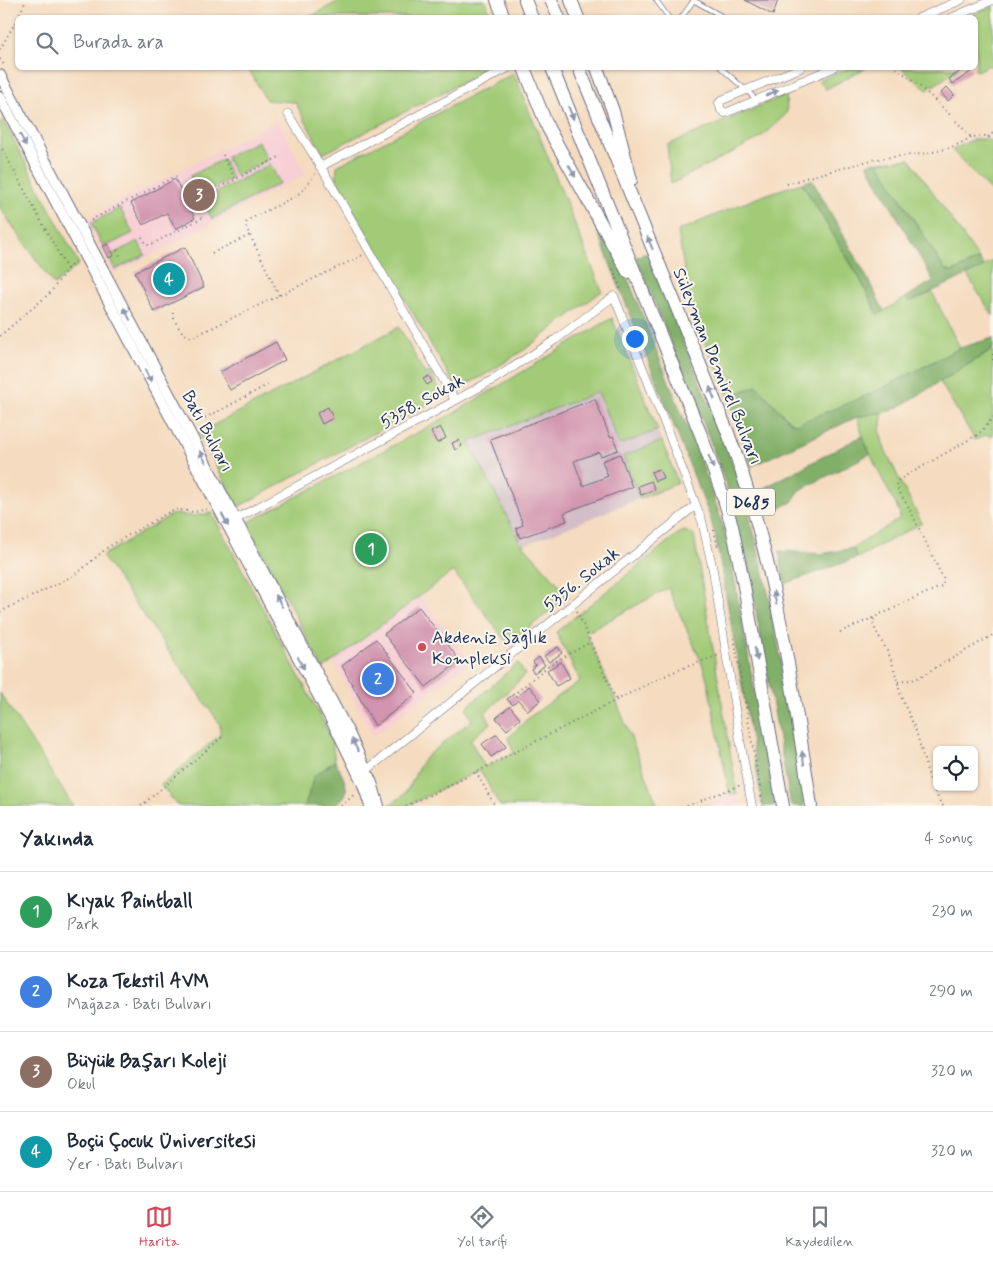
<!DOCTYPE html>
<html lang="tr">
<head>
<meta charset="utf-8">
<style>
	:root { --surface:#fff; --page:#f2f2f3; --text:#1f2937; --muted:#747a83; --line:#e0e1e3; --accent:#d1495b }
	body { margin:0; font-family:Mynerve,sans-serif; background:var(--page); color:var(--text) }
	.controls { position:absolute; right:15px; bottom:15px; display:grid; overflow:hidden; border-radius:8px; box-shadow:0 1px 4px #0004 }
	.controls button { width:45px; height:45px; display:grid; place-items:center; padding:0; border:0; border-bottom:1px solid var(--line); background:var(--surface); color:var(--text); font:25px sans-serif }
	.you { position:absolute; left:634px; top:338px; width:18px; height:18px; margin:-12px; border:4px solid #fff; border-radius:50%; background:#1a73e8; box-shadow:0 0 0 8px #1a73e833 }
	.badge { display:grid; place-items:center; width:32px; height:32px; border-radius:50%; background:var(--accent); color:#fff; font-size:16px; font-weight:700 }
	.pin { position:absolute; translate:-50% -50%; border:2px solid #fff; box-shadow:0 1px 5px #0006 }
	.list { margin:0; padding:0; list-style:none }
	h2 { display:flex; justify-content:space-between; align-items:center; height:65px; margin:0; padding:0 20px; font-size:21px }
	h2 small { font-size:16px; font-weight:400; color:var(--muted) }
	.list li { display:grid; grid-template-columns:32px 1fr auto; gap:15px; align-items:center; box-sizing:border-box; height:80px; padding:0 20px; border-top:1px solid var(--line) }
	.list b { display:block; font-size:19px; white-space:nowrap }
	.list p { margin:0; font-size:16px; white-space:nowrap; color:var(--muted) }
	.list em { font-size:16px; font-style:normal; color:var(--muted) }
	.icon { flex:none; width:28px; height:28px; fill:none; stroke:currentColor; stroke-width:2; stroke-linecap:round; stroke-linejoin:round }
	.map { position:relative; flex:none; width:993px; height:806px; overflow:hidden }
	.search { position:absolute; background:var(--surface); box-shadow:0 1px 4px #0004; left:15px; right:15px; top:15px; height:55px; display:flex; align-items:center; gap:12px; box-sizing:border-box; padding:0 18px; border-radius:8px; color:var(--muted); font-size:19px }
	.sheet { height:385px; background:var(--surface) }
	nav { display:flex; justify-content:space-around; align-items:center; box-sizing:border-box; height:70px; border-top:1px solid var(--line); background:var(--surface); font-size:14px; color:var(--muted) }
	nav a { display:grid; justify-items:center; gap:2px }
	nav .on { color:var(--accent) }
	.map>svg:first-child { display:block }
	.built { fill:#f7cfd4 }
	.industrial { fill:#d2bdc8 }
	.green { fill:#a2cb77; stroke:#5e7d6a }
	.forest { fill:#81af68; stroke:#4e6f63 }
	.building { fill:#d294af }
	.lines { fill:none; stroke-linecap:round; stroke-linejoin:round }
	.service-casing { stroke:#676b80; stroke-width:5.5 }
	.minor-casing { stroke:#676b80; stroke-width:9 }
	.tertiary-casing { stroke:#676b80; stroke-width:12 }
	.trunk-casing { stroke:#676b80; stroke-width:14 }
	.path { stroke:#676b80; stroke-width:2; stroke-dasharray:1 4; stroke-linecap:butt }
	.service { stroke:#fff; stroke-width:4 }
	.minor { stroke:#fff; stroke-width:8 }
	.tertiary { stroke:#fff; stroke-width:10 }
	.trunk { stroke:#fff; stroke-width:12 }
	.oneway { fill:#8d97ae }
	.poi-dot { fill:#d1495b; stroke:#fbf7ec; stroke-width:2 }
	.labels { text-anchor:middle; stroke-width:4; stroke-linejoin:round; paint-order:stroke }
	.shield { fill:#fbf7ec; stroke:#5e6b89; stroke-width:1 }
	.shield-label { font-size:16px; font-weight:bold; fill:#1b2f5e }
	.street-label { font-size:18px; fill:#1b2f5e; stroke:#fbf7ec }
	.poi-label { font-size:18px; fill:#1b2f5e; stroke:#fbf7ec; text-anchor:start }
</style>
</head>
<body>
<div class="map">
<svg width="993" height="806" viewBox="0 0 993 806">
	<rect width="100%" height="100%" fill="#fbf7ec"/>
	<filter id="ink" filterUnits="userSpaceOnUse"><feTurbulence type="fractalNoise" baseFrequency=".02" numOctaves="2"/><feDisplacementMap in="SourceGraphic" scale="10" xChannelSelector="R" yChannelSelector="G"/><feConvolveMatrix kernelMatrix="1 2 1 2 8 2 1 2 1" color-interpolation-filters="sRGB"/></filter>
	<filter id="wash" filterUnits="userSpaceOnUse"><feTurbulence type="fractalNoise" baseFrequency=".0096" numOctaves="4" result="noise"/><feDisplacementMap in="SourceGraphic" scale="20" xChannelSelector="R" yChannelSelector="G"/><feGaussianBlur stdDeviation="1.12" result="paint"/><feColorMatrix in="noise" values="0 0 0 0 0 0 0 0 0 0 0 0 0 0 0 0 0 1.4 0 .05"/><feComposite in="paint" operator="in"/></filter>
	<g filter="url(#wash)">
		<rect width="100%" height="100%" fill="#f5dbbf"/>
		<path class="built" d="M278 120 306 174 114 274 86 219Z
			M420 596 469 662 373 736 333 661Z
			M737 793 740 806H697Z"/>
		<path class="industrial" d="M637 378 678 483 524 545 519 540 512 527 469 442Z"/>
		<path class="green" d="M341 0H485L492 17H309Z
			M993 6V69L990 65 976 71 973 68H976V18L967 17Z
			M248 68H490L323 154 295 102 266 100Z
			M849 68H866L826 89 819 80Z
			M901 68H960L927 90Z
			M514 73 602 291 524 350 483 376 457 389 379 255 336 179 337 166Z
			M786 95 787 111 785 115 760 138 671 184 667 145Z
			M3 120 79 264 54 285 0 208V122Z
			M974 139H985L993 142V194L952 150Z
			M258 141 268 160 236 176 226 157Z
			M223 159 232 178 200 195 190 176Z
			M910 159 979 259 952 272 945 270 878 162Z
			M270 164 280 183 212 219 202 200Z
			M802 183 860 279 878 315 905 298C913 304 924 296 932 292L960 348 877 391 797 425 790 422 757 386 728 396 690 308 678 231C718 214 759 195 802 183Z
			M120 208 133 233 109 245 108 244 103 246 91 223Z
			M138 241 145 255 115 270 109 258 113 255V254Z
			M993 261V316L967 275Z
			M612 318 658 430 619 445 598 392 469 442 519 540 569 596 508 644 453 571 323 669 247 523 454 413Z
			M399 327 425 374 430 372 443 396 238 507 199 433Z
			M992 350 993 353V436L985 435 975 440 940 382Z
			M883 411 880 431 884 447 901 483 922 523 857 558 853 548 899 519 900 513C884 481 866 452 857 417Z
			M662 441 678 483 640 499 623 456Z
			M212 513 331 736 335 761 314 776 305 806H178L161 785 220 735V724L102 556 171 515 176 514 192 516Z
			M685 531 694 535 737 793 730 796 707 679 701 661 668 588 586 633 616 700 658 806H500L480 770 409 805 406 806H387C393 802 400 799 404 794 414 783 416 767 427 756L472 720 466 708 518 663 525 675 485 713 491 723 470 740 485 767 514 753 508 738 528 718 580 681 556 632 680 532Z
			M0 693 73 806H0Z"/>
		<path class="forest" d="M878 162 945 270 953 272 979 259 984 267 912 301H908L905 298 931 282 933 280 867 164Z
			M812 180 860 264 884 311 878 315 860 279 802 183Z
			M579 185 618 254 705 472 719 513 729 549 733 571 775 806H763L720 561 715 535 710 517Z
			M647 253C663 293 680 333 696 372 711 409 727 445 739 482 773 587 787 698 804 806H791L755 605 742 544 730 496 707 432 636 257Z
			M993 338V349L899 407 890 411 857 417 752 466 728 396 757 386 790 422 797 424 877 391 960 348Z
			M862 436 870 454 800 490 792 502 766 514 760 490Z
			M853 548 857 558 785 584 779 551 822 554Z
			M335 761C339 769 350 787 345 795 343 799 337 803 334 806H305L314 776Z"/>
		<g id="blocks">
			<path class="building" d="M745 0H778L773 15Z
				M965 68H970L972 71 953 84 949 79Z
				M947 87 954 95 948 101 941 93Z
				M175 179 195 218 176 229 167 213 143 225 131 203Z
				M108 244 114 255 109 258 103 246Z
				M185 247 204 287 154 312 135 272Z
				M276 342 285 360 230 390 220 372Z
				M429 376 432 382 427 385 423 379Z
				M595 399 610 437 613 436 618 450 601 456 599 452 574 461 583 486 608 476 602 461 620 454 632 487 564 513 567 521 520 538 516 528 523 525 490 439Z
				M328 407 333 418 322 424 317 413Z
				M440 427 446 438 437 443 431 432Z
				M459 440 462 446 455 450 452 443Z
				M659 469 663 478 655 481 651 472Z
				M651 481 655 490 641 495 638 486Z
				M419 607 460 661 426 687 384 634Z
				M376 639 417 693 375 726 342 666Z
				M558 647 562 653 549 662 544 656Z
				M539 657 545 665 534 673 531 669 536 665 533 662Z
				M561 662 570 678 556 686 547 670Z
				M529 686 541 700 528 711 518 700 513 705 507 699 514 694 517 697Z
				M510 706 520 719 507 730 496 718Z
				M497 734 506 747 491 757 482 744Z"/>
		</g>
	</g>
	<g filter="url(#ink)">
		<use href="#blocks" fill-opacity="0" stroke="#676b80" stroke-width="1"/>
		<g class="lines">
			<g class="service-casing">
				<path id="service" d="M656 0 669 18
					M693 0 725 18
					M681 18 694 0
					M721 68 757 100"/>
			</g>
			<g class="minor-casing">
				<path id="minor" d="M919 18 961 0
					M951 18 993 0
					M800 68 722 100 719 103 721 110 725 113 728 112 833 68
					M288 114 324 172 455 400
					M320 167 508 68
					M236 519 440 409 496 378 555 340 614 296 668 432 702 521 713 570 740 740 752 806
					M367 770 696 505"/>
			</g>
			<g class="tertiary-casing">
				<path id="tertiary" d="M0 75 349 733 372 783 379 806
					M0 97 341 739 362 782 370 806"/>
			</g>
			<g class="trunk-casing">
				<path id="trunk" d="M497 0 504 18
					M525 0 532 18
					M551 0 559 18
					M571 0 578 18
					M524 68 548 128 628 272
					M552 68 701 435 724 499 732 526 745 591 783 806
					M579 68 728 433C773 552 792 680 811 806
					M597 68 613 111 631 180"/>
			</g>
			<path class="path" d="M18 18 26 0
				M0 49 18 18
				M0 59 4 65
				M896 68C923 87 947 111 970 136L973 137 985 136 993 139
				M988 137 993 133
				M0 145 67 269
				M223 155 235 179
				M787 184C807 177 827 172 847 167 857 164 867 161 877 159 909 154 943 156 971 137
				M193 201 281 156
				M91 220 174 177 180 176
				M142 237 147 245H150L202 218
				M117 250 121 258
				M212 253 250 235
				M613 269 621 290
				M279 295 246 227V223L248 220 296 196 302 191 316 173
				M173 313C173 320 180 331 186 335 190 337 191 337 195 336L363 255
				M0 336 50 293 67 269 76 261
				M993 354V360
				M196 422 223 409 271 383
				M714 530 718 547
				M577 611 616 700
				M0 612 65 580 80 571 108 547 169 512 176 509 193 512 208 509
				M840 632 875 617
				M734 638 763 806
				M898 682 916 679 993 635
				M517 692 549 665 591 642
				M476 772 495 806
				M141 806 222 737
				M341 806 356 793
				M406 806 443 789 642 687 673 672 719 655
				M687 806 741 785
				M943 806C929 785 925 762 918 738 914 723 906 710 901 696 897 682 895 668 889 655 885 645 874 632 873 621L875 617 880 614 891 610 907 601 941 587 943 585 944 580 908 506 898 490 897 481 977 435 983 430 993 417"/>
			<use href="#service" class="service"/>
			<use href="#minor" class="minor"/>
			<use href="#tertiary" class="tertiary"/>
			<use href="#trunk" class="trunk"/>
		</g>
		<defs><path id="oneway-solid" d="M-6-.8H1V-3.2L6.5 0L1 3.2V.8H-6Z" transform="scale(1.25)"/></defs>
		<g class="oneway">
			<use href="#oneway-solid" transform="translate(772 93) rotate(-23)"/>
			<use href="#oneway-solid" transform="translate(571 113) rotate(68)"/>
			<use href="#oneway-solid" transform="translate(23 140) rotate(62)"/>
			<use href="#oneway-solid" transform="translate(572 171) rotate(61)"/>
			<use href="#oneway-solid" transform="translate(650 243) rotate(-112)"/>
			<use href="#oneway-solid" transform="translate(127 314) rotate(-118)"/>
			<use href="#oneway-solid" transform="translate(148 376) rotate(62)"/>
			<use href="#oneway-solid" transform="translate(712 393) rotate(-112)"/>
			<use href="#oneway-solid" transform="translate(203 457) rotate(-118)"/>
			<use href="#oneway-solid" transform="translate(711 462) rotate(69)"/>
			<use href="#oneway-solid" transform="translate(225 520) rotate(62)"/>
			<use href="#oneway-solid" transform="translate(775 598) rotate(-102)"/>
			<use href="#oneway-solid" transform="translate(279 601) rotate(-118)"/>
			<use href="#oneway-solid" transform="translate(756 654) rotate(80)"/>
			<use href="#oneway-solid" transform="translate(301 663) rotate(62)"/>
			<use href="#oneway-solid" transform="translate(355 745) rotate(-116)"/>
			<use href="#oneway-solid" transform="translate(803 758) rotate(-99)"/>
		</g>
	</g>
	<circle class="poi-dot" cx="422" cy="647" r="5"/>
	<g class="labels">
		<rect class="shield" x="727" y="488.5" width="48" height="27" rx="4"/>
		<g class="shield-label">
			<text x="751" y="508">D685</text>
		</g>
		<g class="street-label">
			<text transform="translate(718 366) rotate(68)" y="6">Süleyman Demirel Bulvarı</text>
			<text transform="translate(422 401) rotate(-29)" y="6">5358. Sokak</text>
			<text transform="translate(208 431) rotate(62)" y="6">Batı Bulvarı</text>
			<text transform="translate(581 579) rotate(-39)" y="6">5356. Sokak</text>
		</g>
		<g class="poi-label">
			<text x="432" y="643">Akdeniz Sağlık<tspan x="432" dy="21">Kompleksi</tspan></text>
		</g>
	</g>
</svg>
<div class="controls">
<button><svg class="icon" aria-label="locate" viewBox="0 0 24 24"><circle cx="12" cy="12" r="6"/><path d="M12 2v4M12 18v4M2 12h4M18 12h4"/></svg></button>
</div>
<div class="you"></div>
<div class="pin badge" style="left:371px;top:549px;background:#2e9e5b">1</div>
<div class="pin badge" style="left:378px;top:679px;background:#3f7fe0">2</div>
<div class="pin badge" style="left:199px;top:195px;background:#8d6e63">3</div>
<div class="pin badge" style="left:169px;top:279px;background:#0f9aa8">4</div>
<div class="search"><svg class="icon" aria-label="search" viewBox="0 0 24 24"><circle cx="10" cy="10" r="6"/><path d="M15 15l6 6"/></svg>Burada ara</div>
</div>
<section class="sheet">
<h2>Yakında<small>4 sonuç</small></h2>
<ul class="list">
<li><span class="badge" style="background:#2e9e5b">1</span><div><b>Kıyak Paintball</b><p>Park</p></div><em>230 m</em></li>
<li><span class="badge" style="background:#3f7fe0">2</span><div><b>Koza Tekstil AVM</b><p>Mağaza · Batı Bulvarı</p></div><em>290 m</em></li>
<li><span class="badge" style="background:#8d6e63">3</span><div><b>Büyük Başarı Koleji</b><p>Okul</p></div><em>320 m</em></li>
<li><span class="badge" style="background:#0f9aa8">4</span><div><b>Boçü Çocuk Üniversitesi</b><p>Yer · Batı Bulvarı</p></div><em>320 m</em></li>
</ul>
</section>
<nav>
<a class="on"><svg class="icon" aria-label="map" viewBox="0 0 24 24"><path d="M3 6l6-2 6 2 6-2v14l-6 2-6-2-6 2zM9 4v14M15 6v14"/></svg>Harita</a>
<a><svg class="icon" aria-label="directions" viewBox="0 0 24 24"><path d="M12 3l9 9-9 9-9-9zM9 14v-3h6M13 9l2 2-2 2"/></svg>Yol tarifi</a>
<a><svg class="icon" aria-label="saved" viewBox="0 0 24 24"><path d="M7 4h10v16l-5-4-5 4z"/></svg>Kaydedilen</a>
</nav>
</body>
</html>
